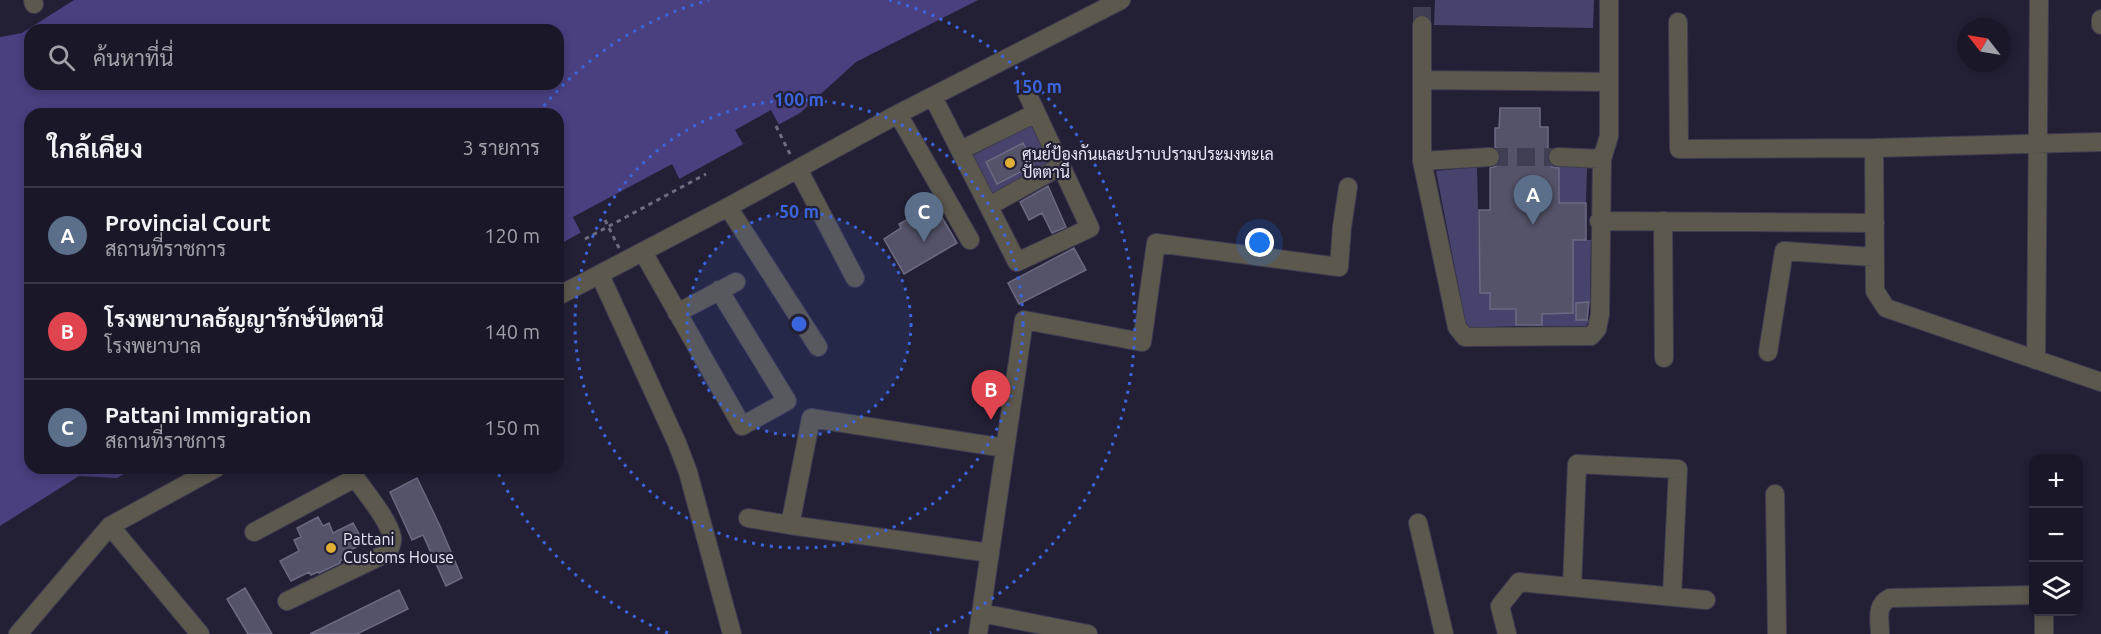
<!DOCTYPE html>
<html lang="th">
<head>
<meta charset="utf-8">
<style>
	:root { --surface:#1a1828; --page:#272534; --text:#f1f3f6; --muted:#9fa0a8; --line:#383745; --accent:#e1af34 }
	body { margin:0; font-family:Ubuntu,Sarabun,sans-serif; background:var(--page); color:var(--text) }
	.controls { position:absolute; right:18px; bottom:18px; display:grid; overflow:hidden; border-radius:12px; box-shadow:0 3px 9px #0003 }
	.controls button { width:54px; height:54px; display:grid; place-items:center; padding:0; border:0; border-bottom:2px solid var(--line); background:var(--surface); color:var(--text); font:30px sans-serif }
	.compass { position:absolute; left:1957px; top:18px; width:54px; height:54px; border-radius:50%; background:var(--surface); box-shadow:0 3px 9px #0003; rotate:301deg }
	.you { position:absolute; left:1260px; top:243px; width:21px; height:21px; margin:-15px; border:4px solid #fff; border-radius:50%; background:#1a73e8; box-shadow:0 0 0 9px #1a73e833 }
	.badge { display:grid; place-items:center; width:39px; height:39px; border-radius:50%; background:var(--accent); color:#fff; font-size:20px; font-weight:700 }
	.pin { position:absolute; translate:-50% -50px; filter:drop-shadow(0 2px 3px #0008) }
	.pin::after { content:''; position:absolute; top:32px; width:21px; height:18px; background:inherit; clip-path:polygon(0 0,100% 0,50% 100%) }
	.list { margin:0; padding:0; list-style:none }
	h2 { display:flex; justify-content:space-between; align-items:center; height:78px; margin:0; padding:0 24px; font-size:26px }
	h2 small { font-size:20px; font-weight:400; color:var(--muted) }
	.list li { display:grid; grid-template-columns:39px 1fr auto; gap:18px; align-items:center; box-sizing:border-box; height:96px; padding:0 24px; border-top:2px solid var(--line) }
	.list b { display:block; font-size:22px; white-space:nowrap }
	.list p { margin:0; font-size:20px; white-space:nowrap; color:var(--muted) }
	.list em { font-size:20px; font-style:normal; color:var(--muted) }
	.icon { flex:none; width:33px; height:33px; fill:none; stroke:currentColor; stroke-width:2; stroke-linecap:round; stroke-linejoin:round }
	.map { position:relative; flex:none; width:2101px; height:634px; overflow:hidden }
	.search { position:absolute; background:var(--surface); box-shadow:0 3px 9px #0003; left:24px; top:24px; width:540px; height:66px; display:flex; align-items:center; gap:15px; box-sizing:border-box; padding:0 21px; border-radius:18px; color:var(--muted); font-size:22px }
	.panel { position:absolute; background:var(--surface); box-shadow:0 3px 9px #0003; left:24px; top:108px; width:540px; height:366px; border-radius:18px }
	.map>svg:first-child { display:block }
	.green { fill:#48436c }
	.water { fill:#4a3f7f; fill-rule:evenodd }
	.pier { fill:#232035 }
	.building { fill:#55536a; stroke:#6c6a82; stroke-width:1.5 }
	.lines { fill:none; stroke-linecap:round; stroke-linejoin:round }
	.minor-tunnel { stroke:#403e52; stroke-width:18; stroke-dasharray:18 9; stroke-linecap:butt }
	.minor-casing { stroke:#3e3c50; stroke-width:20 }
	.path { stroke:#6e6c7e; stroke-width:3; stroke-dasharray:4.5 4.5; stroke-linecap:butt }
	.minor { stroke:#5d584e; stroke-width:18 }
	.ring { fill:none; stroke:#3b65dc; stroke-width:3; stroke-dasharray:3 6 }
	.poi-dot { fill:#e1af34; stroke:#232035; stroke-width:2 }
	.labels { text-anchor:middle; stroke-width:4.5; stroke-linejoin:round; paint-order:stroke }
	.poi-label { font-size:16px; fill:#e7e6f4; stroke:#232035; text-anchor:start }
	.centre { fill:#3b65dc; stroke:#232035; stroke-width:3 }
	.ring-label { font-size:18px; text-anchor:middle; font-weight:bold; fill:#3b65dc; stroke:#232035; stroke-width:4.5; stroke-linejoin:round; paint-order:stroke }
</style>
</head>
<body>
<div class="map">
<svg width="2101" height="634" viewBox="0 0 2101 634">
	<rect width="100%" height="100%" fill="#232035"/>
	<path class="green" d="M1435 0H1594L1593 28 1434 25Z
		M1031 125 1052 166 992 196 972 156Z
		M1559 166H1587L1586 203H1559Z
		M1477 167 1480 293H1490L1491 309H1516V326L1471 328 1466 325 1436 171Z
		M1573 240H1591L1590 302 1576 303V320H1590L1586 326H1542V314L1561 285H1573Z"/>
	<path class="water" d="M74 0H978L856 62 800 113 558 245V114H30V468H135L117 478 79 476 0 526V37L22 33ZM30 30H558V84H30Z"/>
	<path class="pier" d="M771 110 779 125 743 144 735 130Z
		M672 164 680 180 581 233 573 217Z"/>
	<path class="building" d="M1500 108H1540V127H1548V149H1550L1547 156 1548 162 1552 167 1559 168V203H1586V240H1573V313L1542 314V325H1516V309H1490V293H1480L1479 210H1490V168L1497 166 1501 157 1500 151 1495 147V128H1499Z
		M1023 143 1034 165 997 184 986 162Z
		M1048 186 1066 227 1052 233 1042 213 1029 220 1020 202Z
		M936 207 957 243 904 274 884 239 901 228 899 224 917 214 919 218Z
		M1074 248 1086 270 1019 304 1008 283Z
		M1589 302 1587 320H1576V303Z
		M417 478 440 526 462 578 446 586 423 535 412 540 390 492Z
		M318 517 323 526 329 523 333 533 353 523 364 543 343 554 345 558 340 561V563L319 573 318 572 311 575 309 572 291 581 280 561 299 551 294 540 301 537 297 528Z
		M245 588 272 634H248L227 599Z
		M399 590 408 609 357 634H310Z"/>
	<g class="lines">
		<path class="minor-tunnel" d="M1422 25V0
			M1490 157H1558"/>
		<g class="minor-casing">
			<path id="minor" d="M33 0 34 4
				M2101 19V25
				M1678 22 1679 149 1874 148 2101 142
				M1422 25V161L1457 327 1465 337 1591 336 1597 329 1600 314 1602 159 1609 136V0
				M1422 80 1609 82
				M933 97 1017 262 1090 228 1025 89
				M898 114 970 240
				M1874 148 1875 291 1886 308 2101 382
				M961 150 1036 113
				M1558 157 1602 159
				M1422 161 1490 157
				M798 169 855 278
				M989 206 1061 166
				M728 207 818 347
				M1599 221 1875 223
				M1663 221 1664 358
				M643 252 742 426 787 401 719 290
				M600 275 677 443 688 472 732 634
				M558 296 728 207 898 114 1121 0
				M677 313 736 282
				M1768 352 1784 251 1873 257
				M2036 360 2039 0
				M1775 494 1777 634
				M748 518 790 525
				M1418 523 1444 634
				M110 526 200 634
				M254 532 355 478
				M990 553 790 525 811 418 1005 448
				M1572 587 1577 464 1678 469 1672 596
				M287 601 385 554C390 549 393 544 392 537 388 517 360 487 349 468
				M2044 612V634
				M981 613 1088 634
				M18 634 110 526 216 468
				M978 634 1024 320 1142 342 1156 243 1339 267 1342 227 1348 187
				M1507 634 1500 606 1519 582 1706 600
				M1880 634C1880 620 1875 605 1890 598L2034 595"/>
		</g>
		<path class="path" d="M776 126 790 154
			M605 220 619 248
			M585 239 706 174"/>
		<use href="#minor" class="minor"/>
	</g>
	<circle cx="799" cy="324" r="112" fill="#3b65dc" fill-opacity=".12"/>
	<g class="ring">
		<circle cx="799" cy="324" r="112"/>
		<circle cx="799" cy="324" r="224"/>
		<path d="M668 633A336 336 0 0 1 496 469M538 113A336 336 0 0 1 709 0M889 0A336 336 0 0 1 930 633"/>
	</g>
	<g class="poi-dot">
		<circle cx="1010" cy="163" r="6"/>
		<circle cx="331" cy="548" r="6"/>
	</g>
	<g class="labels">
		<g class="poi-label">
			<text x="1022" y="160">ศูนย์ป้องกันและปราบปรามประมงทะเล<tspan x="1022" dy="18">ปัตตานี</tspan></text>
			<text x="343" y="545">Pattani<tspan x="343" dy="18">Customs House</tspan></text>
		</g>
	</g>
	<circle cx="799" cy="324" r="9" class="centre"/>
	<g class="ring-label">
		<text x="1037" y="93">150 m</text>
		<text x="799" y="106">100 m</text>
		<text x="799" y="218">50 m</text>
	</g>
</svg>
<div class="controls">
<button>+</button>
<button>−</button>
<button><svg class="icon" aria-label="layers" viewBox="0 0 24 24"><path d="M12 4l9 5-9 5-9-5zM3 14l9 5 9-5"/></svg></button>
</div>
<svg class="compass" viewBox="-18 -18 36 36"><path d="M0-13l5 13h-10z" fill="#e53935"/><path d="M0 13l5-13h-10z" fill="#9fa0a8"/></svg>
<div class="you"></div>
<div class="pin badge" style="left:1533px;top:225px;background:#5c6f8a">A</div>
<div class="pin badge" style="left:991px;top:420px;background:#e0444e">B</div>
<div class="pin badge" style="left:924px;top:242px;background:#5c6f8a">C</div>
<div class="search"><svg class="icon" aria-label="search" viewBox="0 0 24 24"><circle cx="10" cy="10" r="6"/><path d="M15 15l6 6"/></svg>ค้นหาที่นี่</div>
<section class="panel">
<h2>ใกล้เคียง<small>3 รายการ</small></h2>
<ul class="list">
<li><span class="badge" style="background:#5c6f8a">A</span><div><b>Provincial Court</b><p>สถานที่ราชการ</p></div><em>120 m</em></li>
<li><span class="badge" style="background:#e0444e">B</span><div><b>โรงพยาบาลธัญญารักษ์ปัตตานี</b><p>โรงพยาบาล</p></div><em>140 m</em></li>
<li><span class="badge" style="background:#5c6f8a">C</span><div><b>Pattani Immigration</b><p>สถานที่ราชการ</p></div><em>150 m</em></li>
</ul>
</section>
</div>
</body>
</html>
